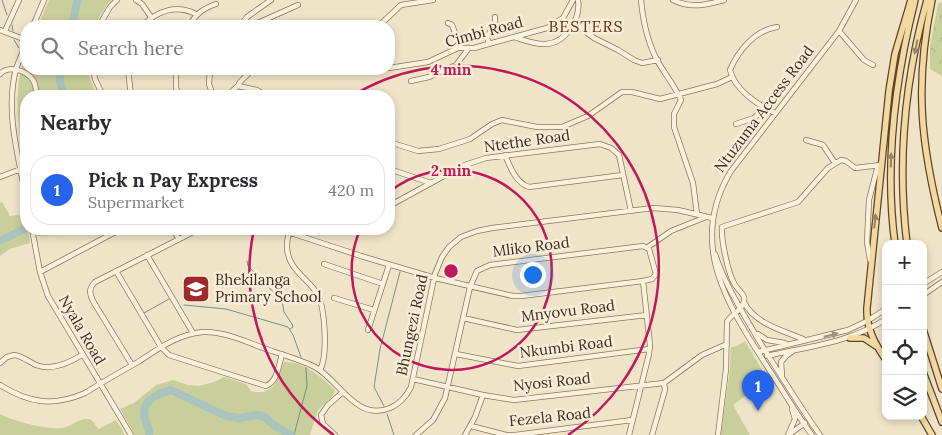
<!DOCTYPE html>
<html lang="en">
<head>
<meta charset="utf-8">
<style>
	:root { --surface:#fff; --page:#f7f7f7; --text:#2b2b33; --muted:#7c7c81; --line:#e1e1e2; --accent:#2563eb }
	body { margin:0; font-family:Lora,serif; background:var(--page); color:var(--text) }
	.controls { position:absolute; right:15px; bottom:15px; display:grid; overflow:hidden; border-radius:10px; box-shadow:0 2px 8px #0003 }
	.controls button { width:45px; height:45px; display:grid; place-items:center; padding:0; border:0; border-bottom:1px solid var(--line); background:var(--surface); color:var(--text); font:25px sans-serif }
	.you { position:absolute; left:532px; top:274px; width:18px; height:18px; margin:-12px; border:4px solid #fff; border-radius:50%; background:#1a73e8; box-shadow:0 0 0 8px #1a73e833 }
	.badge { display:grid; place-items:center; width:32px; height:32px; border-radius:50%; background:var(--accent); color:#fff; font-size:16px; font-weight:700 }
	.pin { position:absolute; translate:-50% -41px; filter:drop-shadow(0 1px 2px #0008) }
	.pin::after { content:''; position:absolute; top:26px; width:18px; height:15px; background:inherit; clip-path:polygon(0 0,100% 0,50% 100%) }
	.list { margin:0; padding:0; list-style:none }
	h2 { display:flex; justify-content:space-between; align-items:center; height:65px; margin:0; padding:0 20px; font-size:21px }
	h2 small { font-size:16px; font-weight:400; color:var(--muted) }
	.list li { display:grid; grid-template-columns:32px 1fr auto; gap:15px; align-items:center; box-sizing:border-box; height:70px; margin:0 10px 10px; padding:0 10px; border:1px solid var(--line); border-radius:20px }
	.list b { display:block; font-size:19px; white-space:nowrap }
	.list p { margin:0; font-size:16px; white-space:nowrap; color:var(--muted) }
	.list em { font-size:16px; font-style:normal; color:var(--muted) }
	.icon { flex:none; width:28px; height:28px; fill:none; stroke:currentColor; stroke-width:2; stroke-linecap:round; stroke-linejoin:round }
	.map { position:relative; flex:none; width:942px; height:435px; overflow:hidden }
	.search { position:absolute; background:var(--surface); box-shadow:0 2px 8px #0003; left:20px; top:20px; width:375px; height:55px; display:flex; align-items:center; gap:12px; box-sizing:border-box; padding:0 18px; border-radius:20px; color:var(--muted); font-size:19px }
	.panel { position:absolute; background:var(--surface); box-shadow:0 2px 8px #0003; left:20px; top:90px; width:375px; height:145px; border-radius:20px }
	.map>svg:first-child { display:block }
	.green { fill:#c9cf9b }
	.forest { fill:url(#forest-crowns) }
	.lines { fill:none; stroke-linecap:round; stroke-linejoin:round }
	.stream { stroke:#6f938a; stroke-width:1 }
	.river { stroke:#a9c4bc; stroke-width:8 }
	.minor-casing { stroke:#8d765c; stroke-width:6 }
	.major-casing { stroke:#5b4430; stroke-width:8 }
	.minor { stroke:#faf1dc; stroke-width:4.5 }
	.major { stroke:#f3d9a0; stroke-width:5.5 }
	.oneway { fill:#988460 }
	.oneway2 { fill:#9c907e }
	.ring { fill:none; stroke:#c2185b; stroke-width:2.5 }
	.labels { text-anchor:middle; stroke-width:5; stroke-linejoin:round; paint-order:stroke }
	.street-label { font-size:15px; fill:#3d2e20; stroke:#f7eed8 }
	.poi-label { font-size:15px; fill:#3d2e20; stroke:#f7eed8; text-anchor:start }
	.neighbourhood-label { font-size:16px; letter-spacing:1px; fill:#6b2e1e; stroke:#f7eed8 }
	.centre { fill:#c2185b; stroke:#f7eed8; stroke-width:2.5 }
	.ring-label { font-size:15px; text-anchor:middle; font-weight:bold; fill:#c2185b; stroke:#f7eed8; stroke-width:5; stroke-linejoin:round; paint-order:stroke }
</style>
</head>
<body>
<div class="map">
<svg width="942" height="435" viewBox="0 0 942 435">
	<defs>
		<pattern id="forest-crowns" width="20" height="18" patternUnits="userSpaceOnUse" patternTransform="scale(1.25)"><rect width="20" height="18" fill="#c9cf9b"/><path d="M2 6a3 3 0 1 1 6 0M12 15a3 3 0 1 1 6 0" fill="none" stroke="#aeb285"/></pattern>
	</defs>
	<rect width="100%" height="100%" fill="#f0e4c8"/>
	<path class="green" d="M49 0H112L108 3 94 26H38Z
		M26 54V69H88V74L97 96H55L49 89C40 91 34 96 26 96V116L25 118 26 170C19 131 11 92 26 54Z
		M2 202 10 216 25 214 30 243 10 249 0 256V203Z
		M37 229H75L63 235 38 236Z
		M745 341 768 380 733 405 750 435H721L730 369 731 347 737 346Z
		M284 362C304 361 321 377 335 390L333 396 318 410 310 435H135L120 409 134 403 156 385 173 380 188 385 199 386 214 382 224 377 246 384 251 391 255 392H264L270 389 274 385Z
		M0 414C13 421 47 430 62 428 71 427 78 418 88 419 93 419 95 426 99 429L116 420 125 435H0Z"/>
	<path class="forest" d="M942 2V76L930 69V46L938 4Z"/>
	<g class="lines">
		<path class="stream" d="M2 0 7 15
			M12 25 13 31
			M14 40 19 48
			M247 261 248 266 282 301 284 312 292 324 293 327 290 329
			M184 305 226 309 288 327 293 335 301 357
			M144 313 169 299
			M384 406 374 387 380 349 400 272
			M387 414 394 435
			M294 435 307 386 306 368"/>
		<path class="river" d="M71 26C76 18 74 8 78 0
			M60 69V81L64 96
			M0 241 26 228
			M149 435C150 428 147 426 145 419 140 401 157 394 171 390L226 416 239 418 257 415 265 417 275 426 291 435"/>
		<g class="minor-casing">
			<path id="minor" d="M136 0 142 4 151 17
				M641 0C643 21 647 41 657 60 664 73 675 86 681 100L674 114V127L693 183 697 214
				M673 0C691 9 706 5 724 0
				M448 23 452 25 461 48
				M574 23 594 38 618 50 634 60 642 63 658 60
				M33 26 44 0
				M99 26 110 7 117 0
				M142 26C157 11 176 4 196 14
				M189 26C196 14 202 9 216 4
				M240 26 247 17 271 0
				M251 26 298 5
				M373 26 382 23 401 5 433 0
				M0 30 26 40
				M5 31 19 0
				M839 31 864 60 873 65
				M514 37C524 40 535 45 546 44 566 43 581 18 578 0
				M26 43C23 52 19 60 16 69 5 111 18 155 26 197
				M489 43 487 38 495 22V17
				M389 68 428 62 458 48H474L547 28 563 18 573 0
				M93 69 95 79 103 96
				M128 69 131 96
				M176 69V87L178 96
				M210 69 209 84 213 96
				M272 69 279 71 301 70 318 72 377 69
				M0 74C8 65 26 70 33 80 36 85 36 91 37 96
				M411 81 429 77 456 65 469 48
				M238 86 240 82 253 69
				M226 96 238 86 257 90 267 96
				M775 113C759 106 734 89 730 70 738 51 755 30 777 27
				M736 124 754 118 765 108
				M806 140 823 145 835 163
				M389 142 418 151 439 149 470 139 492 124 502 120 537 127H562L588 116 622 92H632L660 99 717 84 732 77
				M505 155C510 167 516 183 529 187L623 175
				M389 169 431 183
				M0 177 21 169
				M389 206 462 166 486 158 600 144 611 148 619 155 631 211
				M32 229 40 272 48 296 131 435
				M173 229 178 238
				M279 229 361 256 435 278 513 296H521L643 281 652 279 656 274 649 249 643 246 490 265 477 271 470 287 445 398 433 420 416 435
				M291 229C288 234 287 241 287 247 288 271 308 277 318 295 325 309 328 356 320 370
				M648 247 671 231 706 217
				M715 254C725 285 742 311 758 339 778 371 798 404 820 435
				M147 255 193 333
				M870 260 867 242 869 200 878 165
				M324 264 383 284
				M116 271 161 347 169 355 266 386C277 382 279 365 282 354
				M40 272 121 229
				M923 284 942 272
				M923 295 942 282
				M334 298 374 310
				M744 302C754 324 785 331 805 340
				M463 318 517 330 647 315
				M368 330 389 265
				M758 334 767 340 785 343
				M758 352 848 330 867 321 886 309
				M456 354 518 366 649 349
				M767 356C810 346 849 343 886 319
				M0 363 7 357 14 355C22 356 28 361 36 365 51 371 69 363 82 355
				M132 365 93 301C89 293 89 288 95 282L199 229
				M782 375 781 362 786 356 793 351
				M413 379 483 395 514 400 664 383
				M664 383 702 355 727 344
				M0 385C29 403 53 407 85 393 103 382 120 372 138 362 158 349 178 334 203 332 226 331 250 344 272 351 286 356 301 360 315 367 339 380 356 422 390 408 400 404 406 397 411 387L435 274 442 257 449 247 461 237 477 231 492 228 653 208 678 210 712 218
				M471 426 506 435H515L632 420
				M335 435 323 424 321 415 328 405 343 392
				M465 435 475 417 483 395
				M629 435 649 354 650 345 643 281
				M652 435 665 390 664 383
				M718 435 726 369 727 322C731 314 742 311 744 301 746 295 738 290 735 285 728 274 721 240 722 227L798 202 828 168 841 160 846 161 855 168 881 165
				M788 435 795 419 792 409
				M788 435 805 423
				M812 435C797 415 784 392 770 371 729 307 686 245 731 171L839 31 856 0"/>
		</g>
		<g class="major-casing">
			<path id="major" d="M932 0C914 86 921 145 942 228
				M895 244C884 162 895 80 915 0
				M907 244C897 162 905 79 927 0
				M923 329 942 389
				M850 338H864L876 346
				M886 360C875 344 866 328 867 308L889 91 895 54 911 0
				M923 372 942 422
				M921 416 932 435"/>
		</g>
		<use href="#minor" class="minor"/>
		<use href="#major" class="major"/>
	</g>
	<defs><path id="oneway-solid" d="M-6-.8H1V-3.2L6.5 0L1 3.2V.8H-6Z" transform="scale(1.25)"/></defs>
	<g class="oneway">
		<use href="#oneway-solid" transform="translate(916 47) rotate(101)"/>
		<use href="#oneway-solid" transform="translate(891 160) rotate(-89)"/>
		<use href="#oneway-solid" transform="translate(875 221) rotate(-84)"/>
	</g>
	<use class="oneway2" href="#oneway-solid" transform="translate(831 335) rotate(-14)"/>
	<g class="ring">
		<path d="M389 192A100 100 0 1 1 360 230"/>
		<path d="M334 435A201 201 0 0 1 254 229M352 96A201 201 0 0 1 568 435"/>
	</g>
	<defs>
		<g id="school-square" transform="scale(1.4375)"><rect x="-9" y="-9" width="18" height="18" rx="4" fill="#9e2a2b" stroke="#f7eed8"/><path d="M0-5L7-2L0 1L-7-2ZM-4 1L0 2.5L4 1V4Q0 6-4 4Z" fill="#fff"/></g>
	</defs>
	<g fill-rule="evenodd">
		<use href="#school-square" x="196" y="289"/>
	</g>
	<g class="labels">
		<g class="street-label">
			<text transform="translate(484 32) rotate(-15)" y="5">Cimbi Road</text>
			<text transform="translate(764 109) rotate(-53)" y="5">Ntuzuma Access Road</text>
			<text transform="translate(527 141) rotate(-8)" y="5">Ntethe Road</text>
			<text transform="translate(531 247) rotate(-7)" y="5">Mliko Road</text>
			<text transform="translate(568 311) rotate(-7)" y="5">Mnyovu Road</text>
			<text transform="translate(412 325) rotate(-78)" y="5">Bhungezi Road</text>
			<text transform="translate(82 330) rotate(60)" y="5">Nyala Road</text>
			<text transform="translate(566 347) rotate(-7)" y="5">Nkumbi Road</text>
			<text transform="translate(552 382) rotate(-6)" y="5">Nyosi Road</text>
			<text transform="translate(550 417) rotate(-6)" y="5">Fezela Road</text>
		</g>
		<g class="poi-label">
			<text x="215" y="285">Bhekilanga<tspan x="215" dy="17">Primary School</tspan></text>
		</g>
		<g class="neighbourhood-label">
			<text x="586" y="32">BESTERS</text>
		</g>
	</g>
	<circle cx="451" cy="271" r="8" class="centre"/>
	<g class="ring-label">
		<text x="451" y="75">4 min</text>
		<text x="451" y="176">2 min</text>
	</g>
</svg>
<div class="controls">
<button>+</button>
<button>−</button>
<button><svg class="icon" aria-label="locate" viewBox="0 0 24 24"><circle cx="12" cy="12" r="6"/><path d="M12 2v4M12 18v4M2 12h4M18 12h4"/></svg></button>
<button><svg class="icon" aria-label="layers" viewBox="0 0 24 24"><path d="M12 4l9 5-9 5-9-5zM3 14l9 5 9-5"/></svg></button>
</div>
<div class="you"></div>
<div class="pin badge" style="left:758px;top:411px">1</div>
<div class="search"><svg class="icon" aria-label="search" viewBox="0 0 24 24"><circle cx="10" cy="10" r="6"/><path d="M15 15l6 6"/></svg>Search here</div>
<section class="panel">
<h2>Nearby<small></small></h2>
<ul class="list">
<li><span class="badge">1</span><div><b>Pick n Pay Express</b><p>Supermarket</p></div><em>420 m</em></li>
</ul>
</section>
</div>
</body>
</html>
